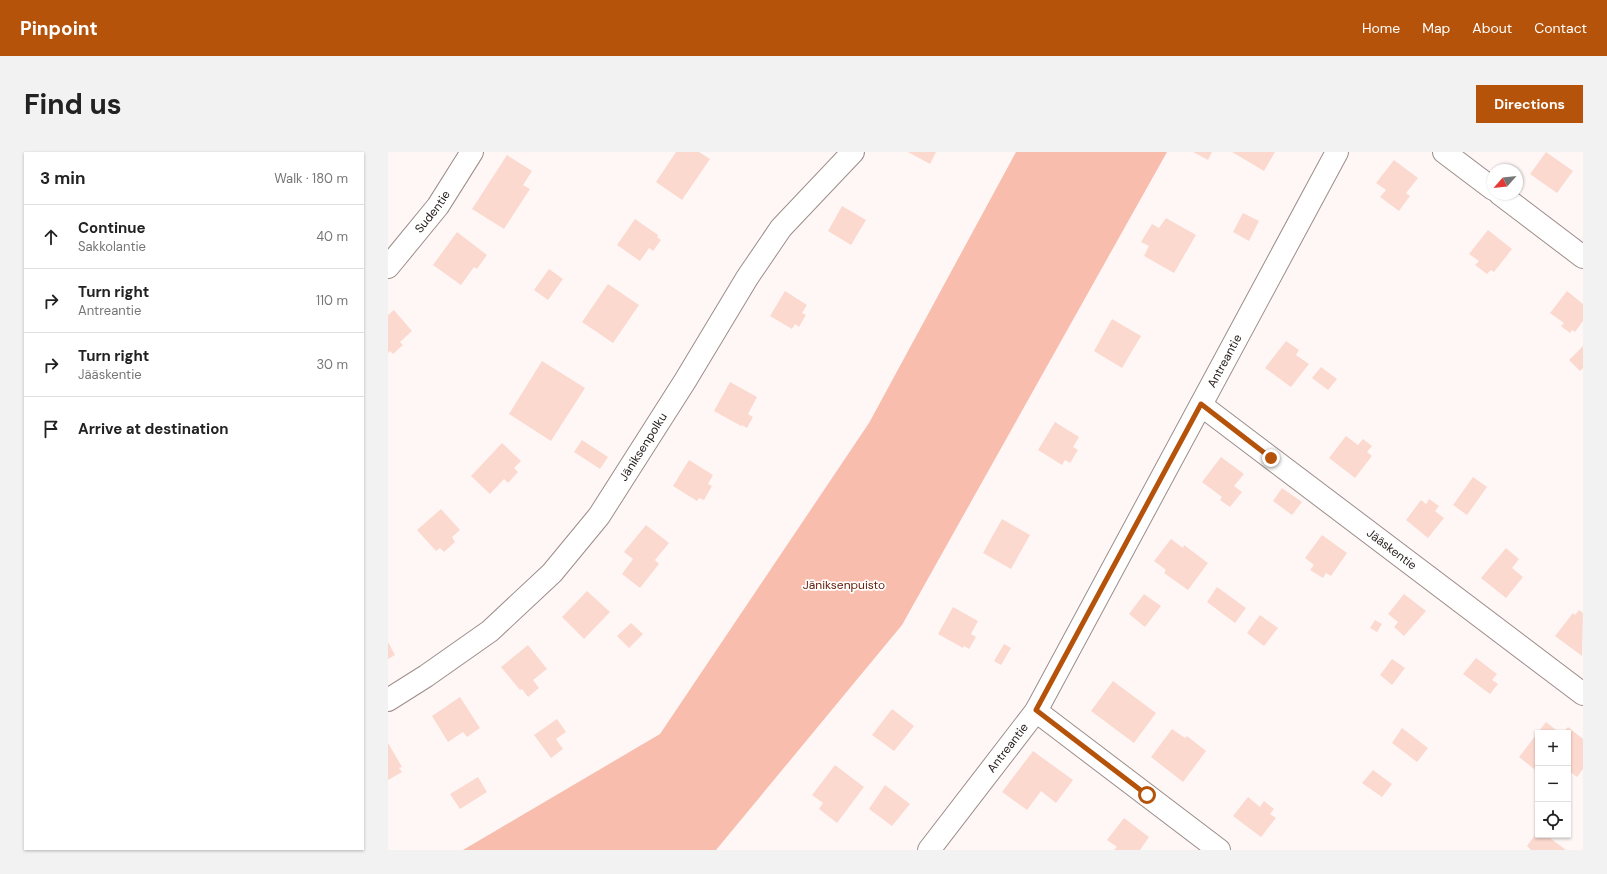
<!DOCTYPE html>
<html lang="en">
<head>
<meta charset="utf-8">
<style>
	:root { --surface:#fff; --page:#f2f2f2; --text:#222; --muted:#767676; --line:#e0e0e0; --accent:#b45309 }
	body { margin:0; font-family:"DM Sans",sans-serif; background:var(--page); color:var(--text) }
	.controls { position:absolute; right:12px; bottom:12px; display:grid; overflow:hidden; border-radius:0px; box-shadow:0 1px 3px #0004 }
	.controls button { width:36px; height:36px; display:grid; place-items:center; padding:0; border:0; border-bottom:1px solid var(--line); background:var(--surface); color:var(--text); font:20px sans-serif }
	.compass { position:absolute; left:1099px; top:12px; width:36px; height:36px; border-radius:50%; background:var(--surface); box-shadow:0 1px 3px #0004; rotate:243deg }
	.stop { position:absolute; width:12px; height:12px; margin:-9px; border:3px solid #b45309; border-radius:50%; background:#fff }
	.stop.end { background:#b45309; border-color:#fff; box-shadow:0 1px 4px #0008 }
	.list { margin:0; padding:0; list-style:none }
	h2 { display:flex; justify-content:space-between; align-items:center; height:52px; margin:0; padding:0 16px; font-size:17px }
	h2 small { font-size:13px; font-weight:400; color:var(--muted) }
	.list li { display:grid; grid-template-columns:26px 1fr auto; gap:12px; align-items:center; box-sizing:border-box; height:64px; padding:0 16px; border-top:1px solid var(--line) }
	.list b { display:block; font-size:15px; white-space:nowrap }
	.list p { margin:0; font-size:13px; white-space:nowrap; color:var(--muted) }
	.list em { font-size:13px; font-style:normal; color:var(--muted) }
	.icon { flex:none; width:22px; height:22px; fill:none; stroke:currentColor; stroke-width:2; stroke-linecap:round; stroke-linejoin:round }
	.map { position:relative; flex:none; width:1195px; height:698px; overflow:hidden; border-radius:0px }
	header { display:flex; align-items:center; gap:24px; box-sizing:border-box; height:56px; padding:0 20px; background:var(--accent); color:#fff }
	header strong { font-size:19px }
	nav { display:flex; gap:22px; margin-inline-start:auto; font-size:14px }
	.intro { display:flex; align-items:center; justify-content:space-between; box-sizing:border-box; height:96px; padding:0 24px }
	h1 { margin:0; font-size:28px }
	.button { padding:10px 18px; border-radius:0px; background:var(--accent); color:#fff; font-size:14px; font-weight:700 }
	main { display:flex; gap:24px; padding:0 24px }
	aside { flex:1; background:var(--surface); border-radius:0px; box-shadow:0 1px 3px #0004 }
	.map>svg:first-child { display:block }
	.green { fill:#f8bdad }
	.building { fill:#fcd9cf }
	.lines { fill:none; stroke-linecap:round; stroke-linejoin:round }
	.minor-casing { stroke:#9c8d89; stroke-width:24 }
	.minor { stroke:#fff; stroke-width:22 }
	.route { stroke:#b45309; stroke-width:5 }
	.labels { text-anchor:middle; stroke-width:3.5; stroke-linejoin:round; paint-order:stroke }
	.street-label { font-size:12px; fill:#221c1a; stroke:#fff }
	.park-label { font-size:12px; fill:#68200b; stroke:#fff }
</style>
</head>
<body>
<header>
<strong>Pinpoint</strong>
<nav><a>Home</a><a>Map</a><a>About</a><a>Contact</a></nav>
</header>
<div class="intro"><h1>Find us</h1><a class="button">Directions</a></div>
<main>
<aside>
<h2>3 min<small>Walk · 180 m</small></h2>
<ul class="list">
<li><svg class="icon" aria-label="ahead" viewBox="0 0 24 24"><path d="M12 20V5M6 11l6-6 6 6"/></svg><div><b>Continue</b><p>Sakkolantie</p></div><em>40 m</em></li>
<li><svg class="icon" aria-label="right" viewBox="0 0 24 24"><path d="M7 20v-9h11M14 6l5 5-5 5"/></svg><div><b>Turn right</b><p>Antreantie</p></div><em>110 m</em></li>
<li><svg class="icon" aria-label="right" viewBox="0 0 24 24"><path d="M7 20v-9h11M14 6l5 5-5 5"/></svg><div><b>Turn right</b><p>Jääskentie</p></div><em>30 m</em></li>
<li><svg class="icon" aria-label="arrive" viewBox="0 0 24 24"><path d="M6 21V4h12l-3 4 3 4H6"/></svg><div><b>Arrive at destination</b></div></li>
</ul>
</aside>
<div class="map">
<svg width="1195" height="698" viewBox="0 0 1195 698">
	<rect width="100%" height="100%" fill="#fef7f6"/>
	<path class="green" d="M628 0H779L514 473 328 698H75L272 582 481 271Z"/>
	<path class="building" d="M288 0H311L322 7 294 48 268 30Z
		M520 0H548L542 12Z
		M805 0H824L820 8Z
		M844 0H887L876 19Z
		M1158 0 1185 19 1169 41 1142 22Z
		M119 3 144 19 135 33 142 37 116 77 84 57Z
		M1006 8 1030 26 1018 41 1022 44 1011 59 992 45 998 38 988 31Z
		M454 54 478 68 463 93 440 79Z
		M855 61 871 69 861 89 845 80Z
		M778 66 808 83 786 121 756 104 761 94 753 90 764 72 771 76Z
		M247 67 270 83 269 85 273 88 265 99 261 96 252 109 229 93Z
		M1100 78 1124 97 1106 120 1103 118 1099 122 1087 113 1091 109 1081 102Z
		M69 80 99 103 89 117 86 115 73 133 45 113Z
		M161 117 175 127 160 148 146 138Z
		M220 132 251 153 225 191 194 170Z
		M397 139 419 153 414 161 418 163 411 175 407 172 404 177 382 164Z
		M1179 139 1195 152V169L1187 180 1184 178 1182 181 1173 174 1176 171 1162 161Z
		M6 158 24 179 12 190 15 193 5 202 2 199 0 201V163Z
		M724 167 753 184 734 216 706 199Z
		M898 189 911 198 908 203 921 212 903 235 877 216Z
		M1195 194V216L1192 219 1181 208Z
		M154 209 197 236 163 289 121 262Z
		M933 215 949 227 940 238 924 226Z
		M342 230 369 245 360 262 365 265 359 276 354 273 353 274 326 259Z
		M667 270 691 285 685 295 690 298 682 311 677 308 674 313 650 298Z
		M958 284 970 293 975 287 984 294 979 300 984 304 967 326 941 306Z
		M194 288 220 305 212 317 186 300Z
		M114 291 133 309 126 316 130 320 120 331 116 327 102 342 83 324Z
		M833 305 856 322 846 334 854 340 842 355 832 348 834 345 814 330Z
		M301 308 325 323 320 332 324 334 316 348 311 346 309 349 285 334Z
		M1085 325 1099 335 1079 363 1065 353Z
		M894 336 914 350 904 363 885 349Z
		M1041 347 1051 354 1047 359 1056 366 1040 386 1018 368 1033 348 1038 352Z
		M53 357 72 378 64 385 67 390 56 400 52 396 48 399 29 378Z
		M614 367 642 383 623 417 595 401Z
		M258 373 281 391 267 408 271 412 252 436 234 422 245 407 236 400Z
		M934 383 959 401 943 424 938 421 935 426 922 418 926 413 917 406Z
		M783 387 795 396 796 393 820 411 800 438 776 421 778 418 766 409Z
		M1118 396 1131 407 1124 416 1135 425 1118 446 1093 426Z
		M829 435 858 456 847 471 819 450Z
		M199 439 222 460 196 487 174 465Z
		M756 442 773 454 757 475 741 462Z
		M1016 442 1038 459 1016 484 1006 475 1010 470 1000 462Z
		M565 455 590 469 583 482 588 485 581 497 576 494 575 496 550 482Z
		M1191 458 1195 461 1194 504 1167 484 1185 461 1187 463Z
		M872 463 890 476 876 494 859 481Z
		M987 468 994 472 989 480 982 476Z
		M243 471 255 482 241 496 229 484Z
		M0 490 7 503 0 507Z
		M616 492 623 496 613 513 606 509Z
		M140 493 159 517 145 528 151 536 140 545 134 537 132 538 113 515Z
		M1088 506 1109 522 1104 528 1110 532 1102 542 1075 522Z
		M1004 507 1017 516 1004 533 992 523Z
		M725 529 768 561 746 591 703 559Z
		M72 545 92 576 79 585 75 580 60 590 44 564Z
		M504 557 526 574 506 599 484 583Z
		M169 567 178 580 168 587 175 597 163 606 146 583Z
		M1158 570 1172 581H1150V620L1131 605Z
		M1180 575 1195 587V617L1189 625 1180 618V581H1175Z
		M1014 576 1040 596 1029 610 1004 591Z
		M784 577 797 586 799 584 818 599 795 630 763 605Z
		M0 591 14 615 11 616 14 620 0 628Z
		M645 599 685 628 668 651 653 639 639 658 614 640Z
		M447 613 476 635 449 671 431 657 435 651 424 643Z
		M985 618 1004 632 994 645 974 631Z
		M90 625 99 640 72 657 62 642Z
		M497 633 522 652 504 674 481 657Z
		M860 645 872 655 876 649 886 657 882 662 888 666 873 685 845 664Z
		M736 666 761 685 752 698H726L729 695 719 688Z
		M1150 679V683H1158L1178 698H1143L1139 694Z"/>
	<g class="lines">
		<g class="minor-casing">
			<g id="minor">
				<path d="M1056 0 1105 37"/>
				<path d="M1112 42 1195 105"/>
				<path id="s1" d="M0 115 50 54 84 0"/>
				<path id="s2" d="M813 253 1195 542"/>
				<path id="s3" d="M0 548 38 524 102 479 164 421 211 364 297 229 359 126 393 76 465 0"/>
				<path d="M648 559 831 698"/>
				<path id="s4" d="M541 698 648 559 949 0"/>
			</g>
		</g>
		<use href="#minor" class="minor"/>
	</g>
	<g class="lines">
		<path class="route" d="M759 643 648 558 813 252 883 306"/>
	</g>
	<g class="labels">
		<g class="street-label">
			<text dy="4" stroke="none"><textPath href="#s1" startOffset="71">Sudentie</textPath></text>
			<text dy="4" stroke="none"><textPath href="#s4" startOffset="573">Antreantie</textPath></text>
			<text dy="4" stroke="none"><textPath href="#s3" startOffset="364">Jäniksenpolku</textPath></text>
			<text dy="4" stroke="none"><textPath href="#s2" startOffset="239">Jääskentie</textPath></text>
			<text dy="4" stroke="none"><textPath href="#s4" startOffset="129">Antreantie</textPath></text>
		</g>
		<g class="park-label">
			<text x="456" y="437">Jäniksenpuisto</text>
		</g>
	</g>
</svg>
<div class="controls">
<button>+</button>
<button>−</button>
<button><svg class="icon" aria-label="locate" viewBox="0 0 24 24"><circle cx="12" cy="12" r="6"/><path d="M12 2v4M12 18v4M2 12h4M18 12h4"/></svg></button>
</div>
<svg class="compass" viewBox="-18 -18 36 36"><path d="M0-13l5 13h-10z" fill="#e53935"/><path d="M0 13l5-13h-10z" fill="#767676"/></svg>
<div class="stop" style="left:759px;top:643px"></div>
<div class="stop end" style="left:883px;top:306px"></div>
</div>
</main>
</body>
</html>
